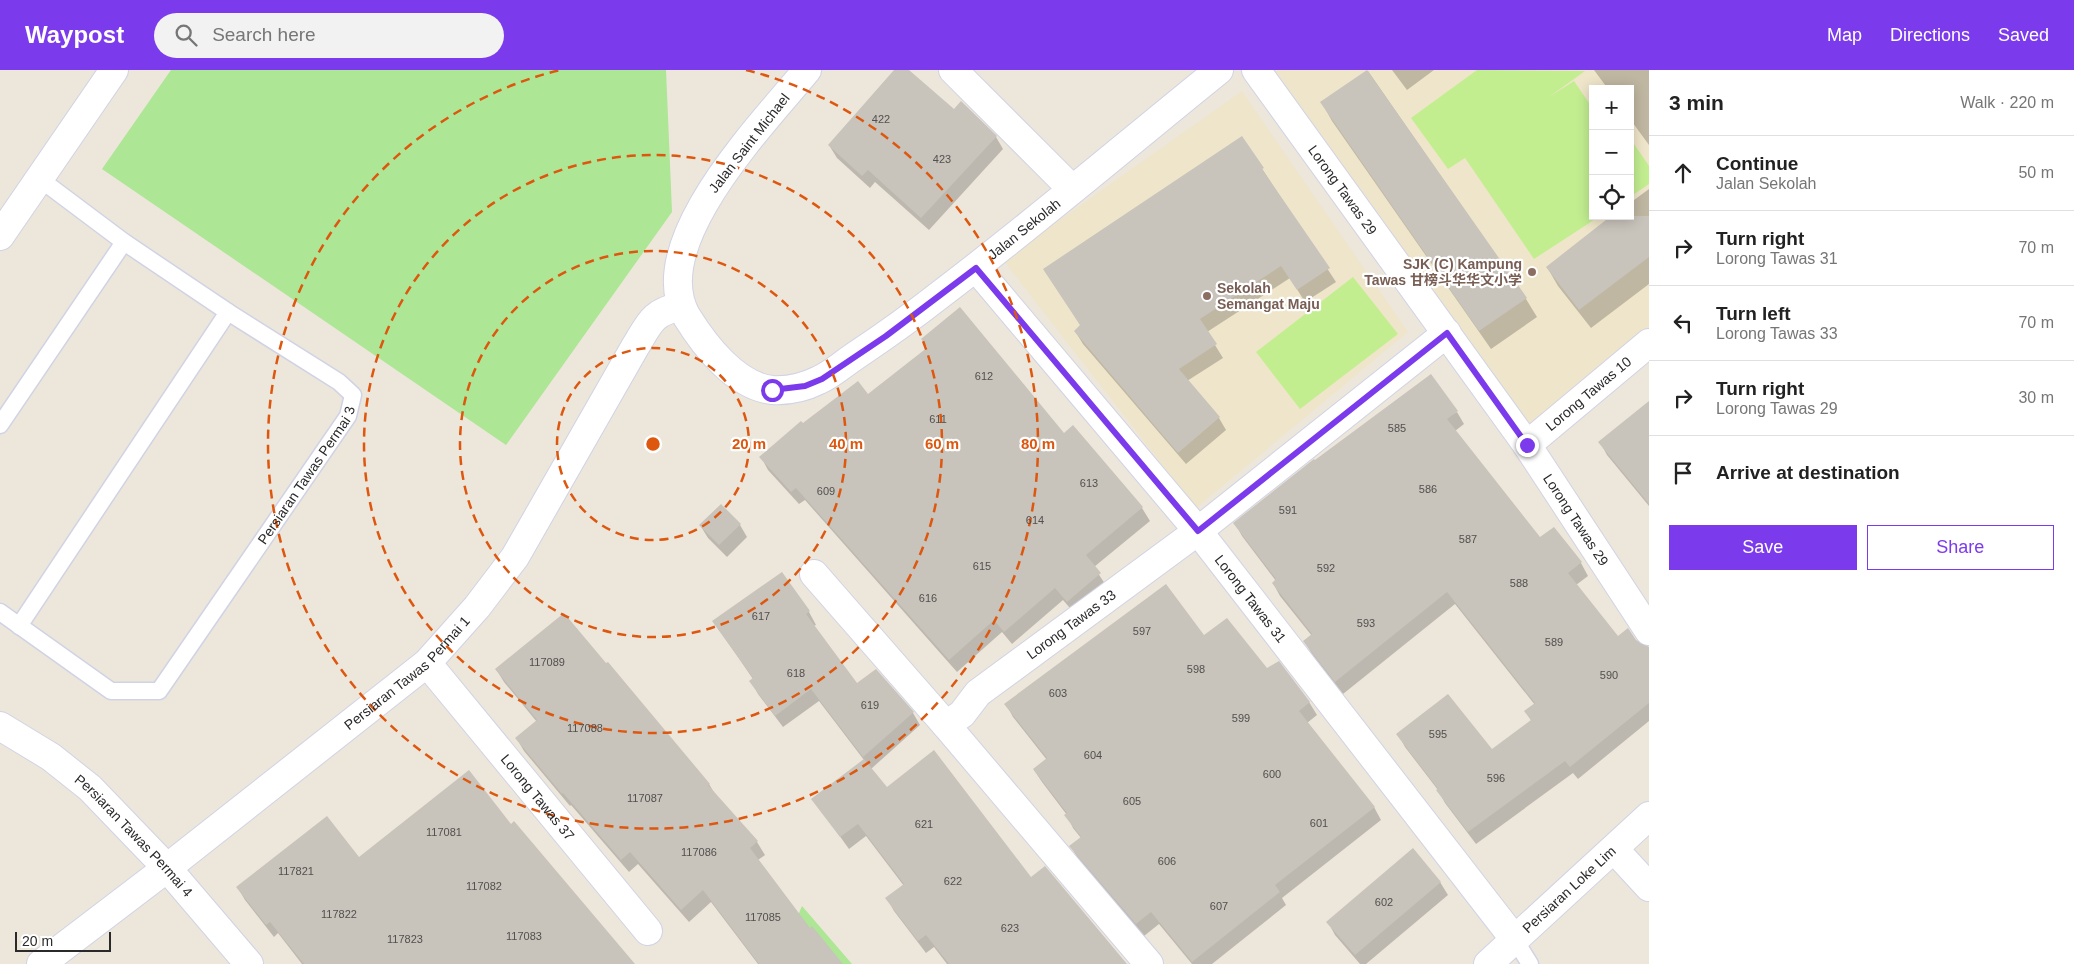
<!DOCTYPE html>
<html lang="en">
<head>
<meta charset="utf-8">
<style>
	:root { --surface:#fff; --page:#f2f2f2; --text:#222; --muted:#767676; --line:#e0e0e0; --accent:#7c3aed }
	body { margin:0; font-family:Arial,"Noto Sans SC",sans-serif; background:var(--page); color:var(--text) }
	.controls { position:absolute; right:15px; top:15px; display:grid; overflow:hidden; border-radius:0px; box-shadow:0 2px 12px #0003 }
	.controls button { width:45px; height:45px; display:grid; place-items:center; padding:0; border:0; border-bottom:1px solid var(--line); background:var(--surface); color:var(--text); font:25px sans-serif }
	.scale { position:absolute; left:15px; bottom:12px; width:96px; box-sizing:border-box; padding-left:5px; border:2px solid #2a2a2a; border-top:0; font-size:14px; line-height:18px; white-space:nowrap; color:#2a2a2a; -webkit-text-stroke:4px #fff; paint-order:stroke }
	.stop { position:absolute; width:15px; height:15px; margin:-11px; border:4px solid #7c3aed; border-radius:50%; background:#fff }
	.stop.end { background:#7c3aed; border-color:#fff; box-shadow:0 1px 5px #0008 }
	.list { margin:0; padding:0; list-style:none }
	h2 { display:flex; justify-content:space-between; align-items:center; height:65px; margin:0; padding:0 20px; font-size:21px }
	h2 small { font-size:16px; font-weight:400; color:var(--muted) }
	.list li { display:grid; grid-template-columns:32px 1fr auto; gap:15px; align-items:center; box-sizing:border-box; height:75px; padding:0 20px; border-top:1px solid var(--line) }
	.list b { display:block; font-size:19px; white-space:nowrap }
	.list p { margin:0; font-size:16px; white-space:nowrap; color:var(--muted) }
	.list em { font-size:16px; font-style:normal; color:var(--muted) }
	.actions { display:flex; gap:10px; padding:15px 20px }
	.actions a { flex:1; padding:11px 0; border:1px solid var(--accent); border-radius:0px; text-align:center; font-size:18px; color:var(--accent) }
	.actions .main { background:var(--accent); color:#fff }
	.icon { flex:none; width:28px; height:28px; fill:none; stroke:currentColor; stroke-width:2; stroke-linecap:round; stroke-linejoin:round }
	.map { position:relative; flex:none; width:1649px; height:894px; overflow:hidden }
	header { display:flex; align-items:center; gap:30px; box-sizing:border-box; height:70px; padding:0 25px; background:var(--accent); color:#fff }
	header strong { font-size:24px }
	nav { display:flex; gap:28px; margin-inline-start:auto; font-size:18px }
	.search { width:350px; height:45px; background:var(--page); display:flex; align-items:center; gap:12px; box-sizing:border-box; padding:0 18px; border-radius:28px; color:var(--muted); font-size:19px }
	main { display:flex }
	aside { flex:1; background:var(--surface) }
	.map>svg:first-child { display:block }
	.education { fill:#efe5ca; fill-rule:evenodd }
	.green { fill:#ade695 }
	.pitch { fill:#c2ee90 }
	.shadow { fill:#0003 }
	.building { fill:#c8c3bb }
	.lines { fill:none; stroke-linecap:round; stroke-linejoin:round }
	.service-casing { stroke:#d0d3e4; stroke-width:19 }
	.minor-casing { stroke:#d0d3e4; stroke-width:30 }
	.service { stroke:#fff; stroke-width:16 }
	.minor { stroke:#fff; stroke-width:28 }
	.route { stroke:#7c3aed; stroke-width:6 }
	.ring { fill:none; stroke:#de570e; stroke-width:2.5; stroke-dasharray:9 6 }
	.education-dot { fill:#8d6e63; stroke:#fff; stroke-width:2 }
	.labels { text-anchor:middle; stroke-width:4.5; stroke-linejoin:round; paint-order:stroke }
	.number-label { font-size:11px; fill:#52504e }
	.street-label { font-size:14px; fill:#2a2a2a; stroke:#fff }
	.education-label { font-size:14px; font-weight:bold; fill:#785e54; stroke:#fff; text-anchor:end }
	.centre { fill:#de570e; stroke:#fff; stroke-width:2.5 }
	.ring-label { font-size:15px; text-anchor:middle; font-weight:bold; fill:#de570e; stroke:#fff; stroke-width:4.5; stroke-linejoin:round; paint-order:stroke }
</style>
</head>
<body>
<header>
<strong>Waypost</strong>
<div class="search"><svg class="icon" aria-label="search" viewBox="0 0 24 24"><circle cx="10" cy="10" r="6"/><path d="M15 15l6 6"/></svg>Search here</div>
<nav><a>Map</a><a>Directions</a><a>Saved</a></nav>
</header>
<main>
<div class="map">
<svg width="1649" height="894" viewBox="0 0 1649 894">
	<rect width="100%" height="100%" fill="#ede6db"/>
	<path class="education" d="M1274 0H1649V257L1526 358 1271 2ZM1593 19H1630V146H1593Z
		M1242 21 1408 262 1196 438 1003 190Z"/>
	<path class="green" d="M171 0H666L672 142 506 375 102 99Z
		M802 836 852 894H777Z"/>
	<path class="pitch" d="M1477 0 1585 1 1549 27 1574 11 1593 39V146H1600L1534 189 1465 88 1448 99 1411 48Z
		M1630 68 1649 96V114L1630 127Z
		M1353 207 1398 264 1300 339 1256 282Z"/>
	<path class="shadow" d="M895 0H907L954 41 996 67 1003 79 929 160 875 112 870 118 837 88 829 75Z
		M1392 0H1434L1407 20Z
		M1594 0H1649V75L1630 49V19H1608Z
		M1368 1 1526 229 1537 247 1491 279 1332 51 1322 33Z
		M1242 68 1336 212 1305 232 1290 208 1207 262 1223 288 1187 311 1219 348 1226 360 1186 394 1083 274 1075 261 1081 256 1045 200Z
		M1649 119V214L1591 258 1558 216 1547 197 1630 146V133Z
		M922 269 1064 365 1073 357 1142 438 1150 451 1094 497 1107 517 1075 544 1063 530 1012 574 1002 562 957 602 805 430 799 434 768 400 761 387 803 355 868 325 928 278Z
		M1649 332V436L1607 385 1600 372Z
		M1457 342 1464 354 1455 361 1540 469 1581 493 1588 506 1576 515 1618 568 1635 571 1649 579V651L1578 709 1573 703 1476 774 1445 733 1438 720 1405 677 1398 664 1492 681 1532 652 1526 642 1535 635 1455 534 1343 624 1312 584 1305 572 1312 566 1280 526 1273 513 1276 511 1242 466 1235 453Z
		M700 455H740L747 467 727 487 708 468Z
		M782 504 809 542 816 555 813 556 857 614 913 643 920 655 871 699 887 719 1031 809 1125 894H947L934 877 926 883 894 841 887 828 904 816 866 766 849 779 813 729 864 690 819 631 783 657 758 624 751 611 753 609 714 552Z
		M1204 567 1266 600 1309 632 1317 645 1307 653 1374 737 1381 750 1282 828 1286 835 1212 894H1192L1159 854 1144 866 1078 789 1071 776 1081 768 1073 758 1067 745 1042 712 1034 700 1047 690 1013 647 1006 634Z
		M496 599 709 714 716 726 757 772 765 785 758 790 810 859 841 894H758L711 832 689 852 638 794 629 802 571 735 570 736 524 681 517 669 537 652 504 612Z
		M510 756 633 894H302L278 863 274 867 245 830 238 818 358 788Z
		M1440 812 1448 825 1366 894H1360L1335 865 1328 852Z"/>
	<path class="building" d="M894 0H909L954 39 961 31 997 66 921 148 868 100 862 106 828 75Z
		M1367 0 1527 228 1479 261 1320 32Z
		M1242 66 1264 98 1262 99 1330 198 1297 220 1281 196 1200 249 1217 274 1179 299 1220 347 1178 383 1074 261 1080 255 1043 199Z
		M1611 146H1649V187L1579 240 1546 197Z
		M960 237 1064 363 1073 355 1143 437 1086 485 1101 503 1067 532 1055 518 1004 562 994 550 949 590 796 418 791 422 759 387 801 351 803 353 858 311 868 324 928 277 921 269Z
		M1431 304 1458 341 1447 349 1540 467 1554 457 1582 492 1568 503 1618 566 1628 558 1636 570 1649 577V633L1570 697 1565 691 1468 762 1436 720 1438 719 1396 664 1448 624 1492 679 1531 650 1524 641 1535 633 1447 522 1335 612 1303 571 1312 564 1272 513 1276 509 1233 453 1314 389 1315 390Z
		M1649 331V434L1598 372Z
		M721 434 741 454 719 475 699 455Z
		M782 502 810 541 806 544 857 613 876 599 914 642 863 687 811 619 775 646 749 611 753 608 712 551Z
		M1166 514 1204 565 1227 548 1267 598 1279 591 1310 632 1299 641 1375 737 1275 815 1280 822 1192 892 1151 842 1136 854 1069 776 1081 767 1064 745 1067 743 1033 699 1047 688 1004 634Z
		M564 543 606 593 608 592 710 714 708 715 758 771 750 778 810 858 812 856 843 894H759L703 820 681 840 630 782 621 790 563 723 562 724 515 668 537 650 495 599Z
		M934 680 1031 807 1045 796 1127 894H949L926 865 918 871 885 828 904 814 858 754 840 767 811 729 864 689 887 717Z
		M469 700 511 754 514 751 635 894H304L270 852 266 855 236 817 327 746 359 787Z
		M1413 778 1441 812 1355 885 1326 852Z"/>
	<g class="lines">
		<g class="service-casing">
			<g id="service">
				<path d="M0 355 124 172"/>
				<path id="s1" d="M0 542 111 621H159L348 346 353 325 339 312 228 242 124 172 40 109"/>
				<path d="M19 556 228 242"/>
				<path d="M1515 870 1530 894"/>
			</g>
		</g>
		<g class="minor-casing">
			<g id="minor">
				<path id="s2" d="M807 0C764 53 644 174 687 247 705 276 736 316 772 320 788 321 805 317 819 310 832 304 843 294 855 286 885 266 913 246 941 224 1036 152 1126 75 1219 0"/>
				<path d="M953 0 1072 119"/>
				<path id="s3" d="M1256 0 1527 375 1649 561"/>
				<path d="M0 166 114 0"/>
				<path id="s4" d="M976 198 1198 461 1515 870"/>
				<path id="s5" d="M1527 375 1649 273"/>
				<path d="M814 504 946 655"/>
				<path id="s6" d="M427 593 648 861"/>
				<path id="s7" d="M0 656 51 687 90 718 167 798 249 894"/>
				<path d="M1614 779 1649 817"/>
				<path id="s8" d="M41 894 167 798 427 593 477 537 515 487 635 277C650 253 651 243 681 236"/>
				<path id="s9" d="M1149 894 946 655 962 644 978 623 1198 461 1447 263"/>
				<path id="s10" d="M1488 894 1649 746"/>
			</g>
		</g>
		<use href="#service" class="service"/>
		<use href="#minor" class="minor"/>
	</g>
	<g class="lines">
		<path class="route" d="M772 320 805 316 822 309 886 266 976 198 1198 461 1447 263 1527 375"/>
	</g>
	<g class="ring">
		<circle cx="653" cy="374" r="96"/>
		<circle cx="653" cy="374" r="193"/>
		<circle cx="653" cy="374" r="289"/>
		<path d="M746 0A385 385 0 1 1 560 0"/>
	</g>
	<g class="education-dot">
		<circle cx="1532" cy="202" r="5"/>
		<circle cx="1207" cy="226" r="5"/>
	</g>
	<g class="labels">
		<g class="number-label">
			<text x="881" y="53">422</text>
			<text x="942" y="93">423</text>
			<text x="984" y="310">612</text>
			<text x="938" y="353">611</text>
			<text x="1397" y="362">585</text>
			<text x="1089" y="417">613</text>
			<text x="1428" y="423">586</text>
			<text x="826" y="425">609</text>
			<text x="1288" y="444">591</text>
			<text x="1035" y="454">614</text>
			<text x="1468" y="473">587</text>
			<text x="982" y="500">615</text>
			<text x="1326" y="502">592</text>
			<text x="1519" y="517">588</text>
			<text x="928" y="532">616</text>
			<text x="761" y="550">617</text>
			<text x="1366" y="557">593</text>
			<text x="1142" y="565">597</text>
			<text x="1554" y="576">589</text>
			<text x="547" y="596">117089</text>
			<text x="1196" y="603">598</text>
			<text x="796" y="607">618</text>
			<text x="1609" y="609">590</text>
			<text x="1058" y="627">603</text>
			<text x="870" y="639">619</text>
			<text x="1241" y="652">599</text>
			<text x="585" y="662">117088</text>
			<text x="1438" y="668">595</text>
			<text x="1093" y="689">604</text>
			<text x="1272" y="708">600</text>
			<text x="1496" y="712">596</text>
			<text x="645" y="732">117087</text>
			<text x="1132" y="735">605</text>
			<text x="1319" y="757">601</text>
			<text x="924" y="758">621</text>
			<text x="444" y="766">117081</text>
			<text x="699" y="786">117086</text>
			<text x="1167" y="795">606</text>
			<text x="296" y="805">117821</text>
			<text x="953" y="815">622</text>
			<text x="484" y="820">117082</text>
			<text x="1384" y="836">602</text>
			<text x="1219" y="840">607</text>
			<text x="339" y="848">117822</text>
			<text x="763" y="851">117085</text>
			<text x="1010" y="862">623</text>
			<text x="524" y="870">117083</text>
			<text x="405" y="873">117823</text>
		</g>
		<g class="street-label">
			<text transform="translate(749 73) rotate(-52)" y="5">Jalan Saint Michael</text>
			<text dy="5" stroke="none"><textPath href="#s3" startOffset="148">Lorong Tawas 29</textPath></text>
			<text dy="5" stroke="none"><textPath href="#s2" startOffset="708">Jalan Sekolah</textPath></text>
			<text dy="5" stroke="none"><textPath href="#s5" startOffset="80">Lorong Tawas 10</textPath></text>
			<text dy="5" stroke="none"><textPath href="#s1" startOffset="446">Persiaran Tawas Permai 3</textPath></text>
			<text dy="5" stroke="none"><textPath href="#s3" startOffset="552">Lorong Tawas 29</textPath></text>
			<text dy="5" stroke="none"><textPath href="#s4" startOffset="430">Lorong Tawas 31</textPath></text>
			<text dy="5" stroke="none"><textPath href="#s9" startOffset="475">Lorong Tawas 33</textPath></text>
			<text dy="5" stroke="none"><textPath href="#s8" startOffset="468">Persiaran Tawas Permai 1</textPath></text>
			<text dy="5" stroke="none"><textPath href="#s6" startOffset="174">Lorong Tawas 37</textPath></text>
			<text dy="5" stroke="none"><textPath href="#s7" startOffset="174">Persiaran Tawas Permai 4</textPath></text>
			<text dy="5" stroke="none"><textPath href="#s10" startOffset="110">Persiaran Loke Lim</textPath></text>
		</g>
		<g class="education-label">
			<text x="1522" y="199">SJK (C) Kampung<tspan x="1522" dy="16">Tawas 甘榜斗华华文小学</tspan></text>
			<text x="1217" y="223" text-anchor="start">Sekolah<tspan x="1217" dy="16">Semangat Maju</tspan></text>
		</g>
	</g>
	<circle cx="653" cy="374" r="8" class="centre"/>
	<g class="ring-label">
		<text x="749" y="379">20 m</text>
		<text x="846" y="379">40 m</text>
		<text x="942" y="379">60 m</text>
		<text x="1038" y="379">80 m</text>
	</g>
</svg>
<div class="controls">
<button>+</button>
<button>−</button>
<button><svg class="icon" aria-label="locate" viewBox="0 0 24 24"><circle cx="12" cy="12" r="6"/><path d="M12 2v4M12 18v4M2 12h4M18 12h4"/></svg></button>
</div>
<div class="scale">20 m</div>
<div class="stop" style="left:772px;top:320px"></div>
<div class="stop end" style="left:1527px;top:375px"></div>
</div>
<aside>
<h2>3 min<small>Walk · 220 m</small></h2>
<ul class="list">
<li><svg class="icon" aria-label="ahead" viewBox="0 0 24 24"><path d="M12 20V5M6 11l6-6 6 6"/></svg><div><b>Continue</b><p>Jalan Sekolah</p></div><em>50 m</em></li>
<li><svg class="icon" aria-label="right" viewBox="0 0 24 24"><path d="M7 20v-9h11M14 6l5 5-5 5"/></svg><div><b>Turn right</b><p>Lorong Tawas 31</p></div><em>70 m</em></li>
<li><svg class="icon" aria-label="left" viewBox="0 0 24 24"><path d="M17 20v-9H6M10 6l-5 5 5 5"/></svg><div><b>Turn left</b><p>Lorong Tawas 33</p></div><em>70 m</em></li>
<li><svg class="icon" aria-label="right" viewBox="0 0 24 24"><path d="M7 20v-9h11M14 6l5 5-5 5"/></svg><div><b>Turn right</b><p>Lorong Tawas 29</p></div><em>30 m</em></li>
<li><svg class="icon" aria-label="arrive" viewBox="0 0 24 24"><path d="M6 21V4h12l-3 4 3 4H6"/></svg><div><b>Arrive at destination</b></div></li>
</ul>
<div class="actions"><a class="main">Save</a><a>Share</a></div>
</aside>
</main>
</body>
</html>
